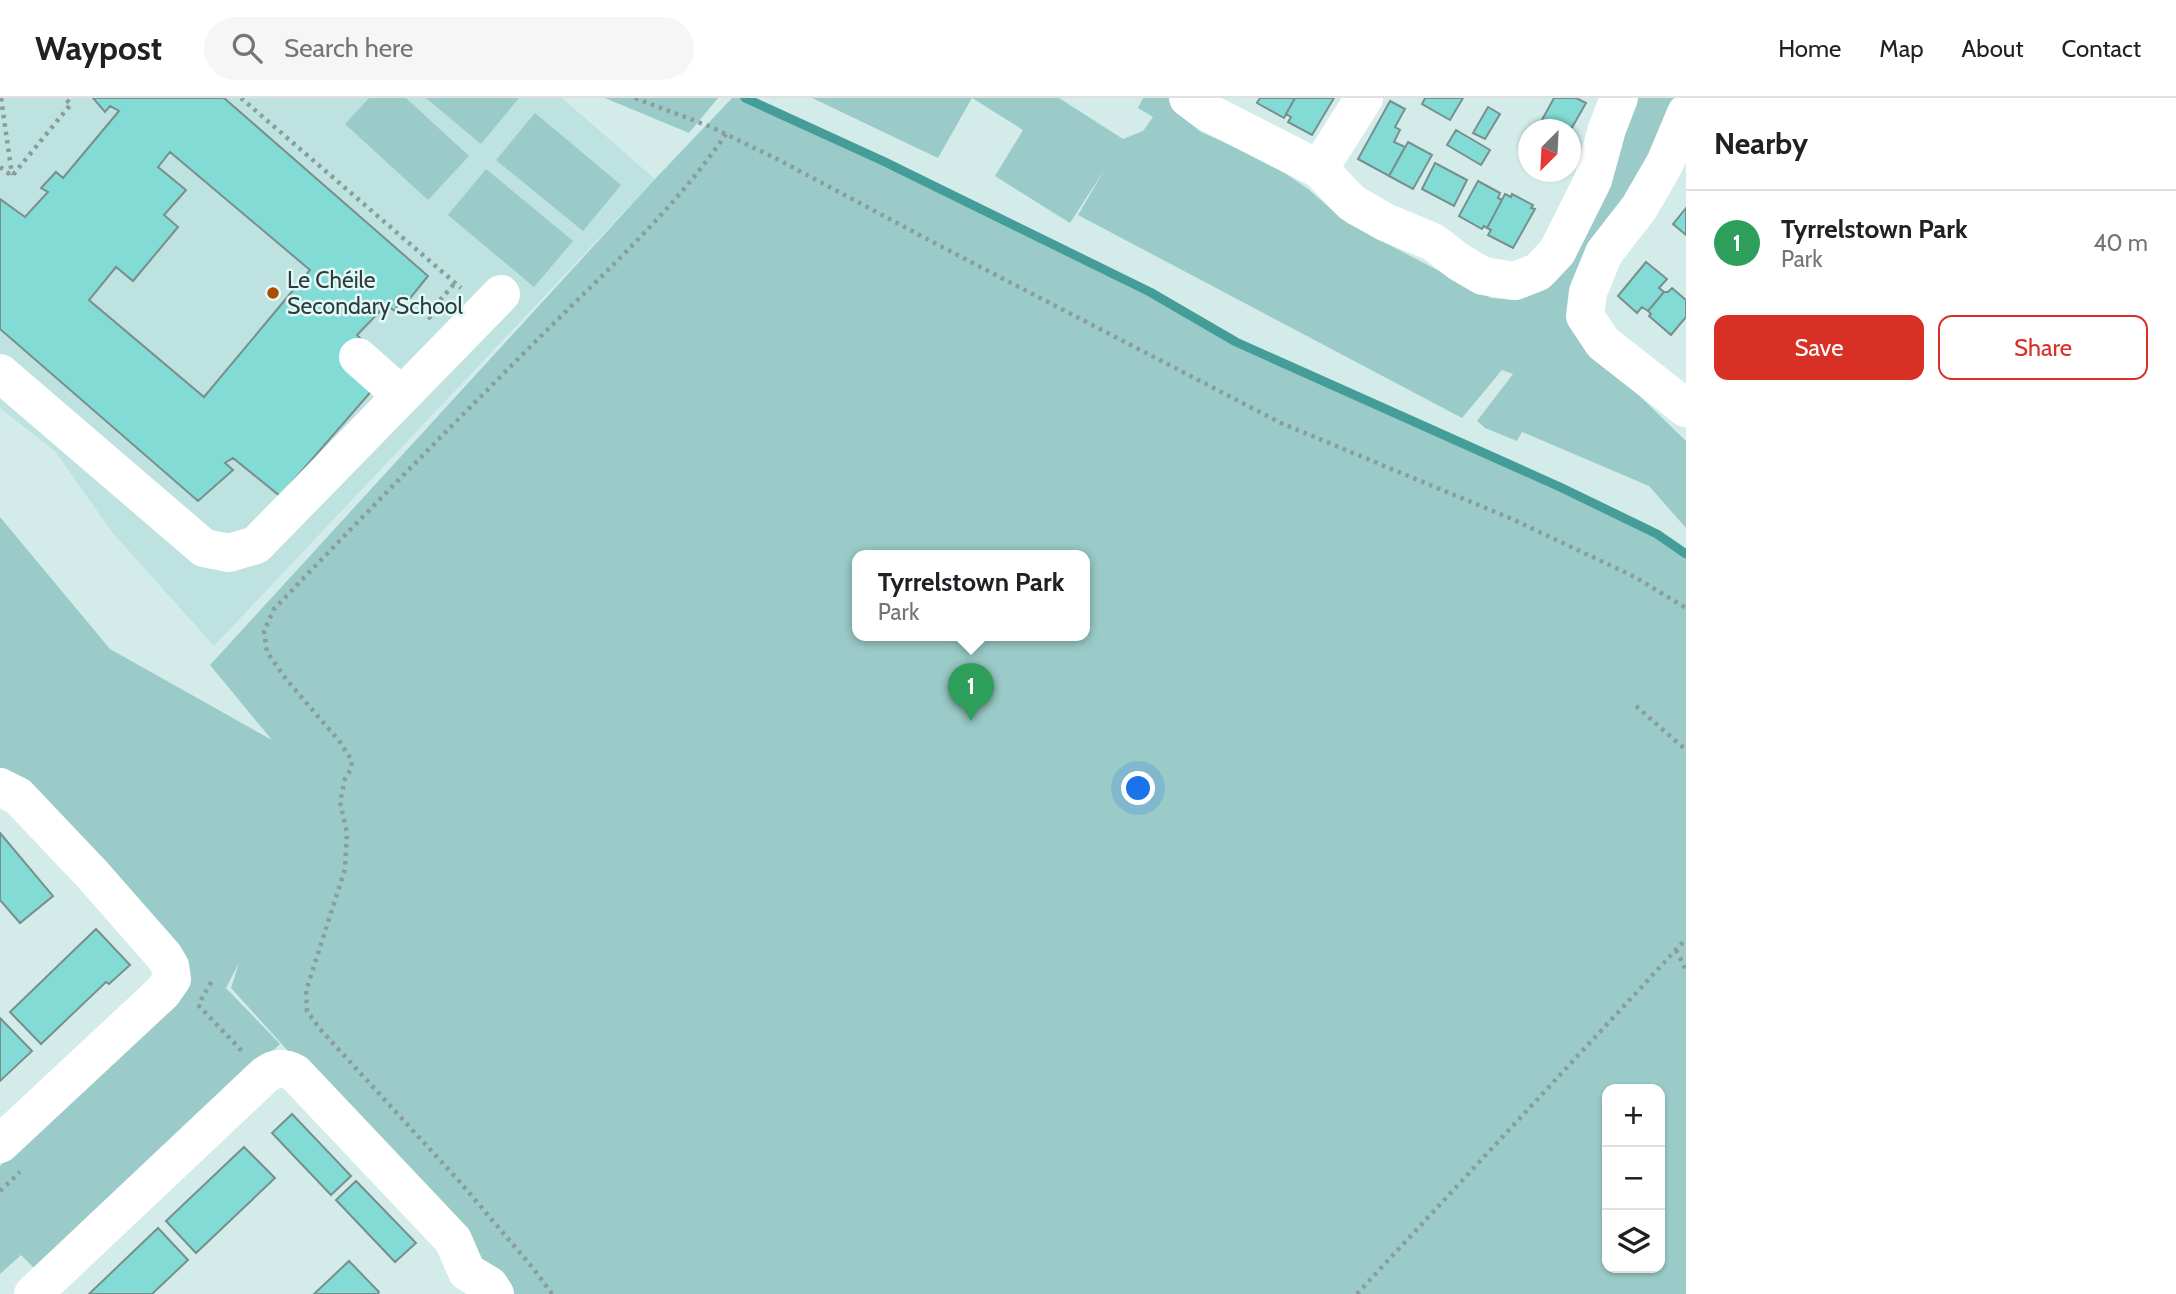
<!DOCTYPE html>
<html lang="en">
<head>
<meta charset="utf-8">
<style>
	:root { --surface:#fff; --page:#f6f6f6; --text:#202124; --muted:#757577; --line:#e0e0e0; --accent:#d93025 }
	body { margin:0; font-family:Cabin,sans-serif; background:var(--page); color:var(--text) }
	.controls { position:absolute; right:21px; bottom:21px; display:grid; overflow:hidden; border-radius:14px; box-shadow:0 2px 5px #0004 }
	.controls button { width:63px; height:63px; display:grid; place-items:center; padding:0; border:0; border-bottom:2px solid var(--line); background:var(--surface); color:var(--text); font:35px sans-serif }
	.compass { position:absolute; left:1518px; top:21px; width:63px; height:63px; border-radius:50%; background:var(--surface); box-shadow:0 2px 5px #0004; rotate:204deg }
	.you { position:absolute; left:1139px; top:691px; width:24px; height:24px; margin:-18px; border:5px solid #fff; border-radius:50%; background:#1a73e8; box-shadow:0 0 0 10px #1a73e833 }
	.badge { display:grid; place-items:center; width:46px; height:46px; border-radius:50%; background:var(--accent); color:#fff; font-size:23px; font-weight:700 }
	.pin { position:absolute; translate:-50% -58px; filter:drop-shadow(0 2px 4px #0008) }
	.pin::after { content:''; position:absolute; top:37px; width:24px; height:21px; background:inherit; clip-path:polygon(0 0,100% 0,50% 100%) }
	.popup { position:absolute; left:852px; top:452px; width:238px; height:91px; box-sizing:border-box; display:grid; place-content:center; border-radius:14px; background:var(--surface); filter:drop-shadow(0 2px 5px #0005); font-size:23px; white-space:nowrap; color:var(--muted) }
	.popup b { font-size:26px; color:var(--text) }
	.popup::after { content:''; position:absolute; left:50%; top:100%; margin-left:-14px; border:14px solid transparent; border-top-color:var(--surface) }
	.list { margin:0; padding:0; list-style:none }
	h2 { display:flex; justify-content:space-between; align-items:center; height:91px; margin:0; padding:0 28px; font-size:30px }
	h2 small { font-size:23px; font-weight:400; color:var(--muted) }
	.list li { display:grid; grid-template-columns:46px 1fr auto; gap:21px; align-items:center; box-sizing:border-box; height:105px; padding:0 28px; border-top:2px solid var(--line) }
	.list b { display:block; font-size:26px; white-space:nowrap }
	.list p { margin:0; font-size:23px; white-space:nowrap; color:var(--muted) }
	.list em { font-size:23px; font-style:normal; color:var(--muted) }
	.actions { display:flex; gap:14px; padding:21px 28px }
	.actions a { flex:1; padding:16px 0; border:2px solid var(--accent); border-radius:14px; text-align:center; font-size:24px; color:var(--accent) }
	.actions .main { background:var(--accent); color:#fff }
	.icon { flex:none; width:38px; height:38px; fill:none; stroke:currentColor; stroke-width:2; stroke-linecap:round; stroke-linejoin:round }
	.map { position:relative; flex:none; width:1686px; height:1196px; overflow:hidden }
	header { display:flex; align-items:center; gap:42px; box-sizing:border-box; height:98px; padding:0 35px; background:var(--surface); border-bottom:2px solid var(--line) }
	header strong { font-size:33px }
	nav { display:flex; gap:38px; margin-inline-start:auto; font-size:24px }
	.search { width:490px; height:63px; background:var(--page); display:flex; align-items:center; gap:18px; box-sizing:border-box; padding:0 24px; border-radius:38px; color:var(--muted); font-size:26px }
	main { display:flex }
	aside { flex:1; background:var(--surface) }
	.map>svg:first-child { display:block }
	.built { fill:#bee2df }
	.green { fill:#9acbc8; fill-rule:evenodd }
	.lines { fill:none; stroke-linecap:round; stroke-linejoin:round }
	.stream { stroke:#449d99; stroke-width:9 }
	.building { fill:#83dbd5; stroke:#778f8d; stroke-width:2; fill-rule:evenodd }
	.path { stroke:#8a9d9b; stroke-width:4.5; stroke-dasharray:3.5 5; stroke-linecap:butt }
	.minor { stroke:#fff; stroke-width:38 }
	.poi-dot { fill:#ae4e04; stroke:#e0faf8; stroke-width:2.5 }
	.labels { text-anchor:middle; stroke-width:5; stroke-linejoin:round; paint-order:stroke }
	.poi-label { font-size:23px; fill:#303b3a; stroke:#e0faf8; text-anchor:start }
</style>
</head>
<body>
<header>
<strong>Waypost</strong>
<div class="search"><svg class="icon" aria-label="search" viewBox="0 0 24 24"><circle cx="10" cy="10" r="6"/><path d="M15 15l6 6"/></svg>Search here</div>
<nav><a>Home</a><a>Map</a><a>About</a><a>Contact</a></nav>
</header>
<main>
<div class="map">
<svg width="1686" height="1196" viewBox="0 0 1686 1196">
	<rect width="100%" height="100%" fill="#d3ecea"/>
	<path class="built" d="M0 0H562L655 81 214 548 112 434 55 353 0 310Z"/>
	<path class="green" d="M369 0H406L469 58 428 102 345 26Z
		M426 0H519L481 46Z
		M605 0H718L689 35Z
		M732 0H745L883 63 1150 194 1236 244 1560 389 1657 436 1686 456V1196H504L483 1168 231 890 239 865 226 890 280 946 45 1170 35 1171 21 1157 0 1176V1068L176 901 0 686V419L110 551 272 642 210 567 655 81ZM857 457H1085V537H857ZM1607 991H1660V1170H1607Z
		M812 0H1059L1123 41 1143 33 1153 19 1138 10 1143 0H1169L1186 22 1201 34 1269 64 1308 91 1347 125 1491 200 1512 202 1542 191 1636 0H1685L1583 243 1686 343V430L1649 388 1522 334 1517 343 1485 330 1477 323 1513 276 1502 272 1462 320 1078 117 1105 71 1070 125 995 78 1023 32 972 0 938 60Z
		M535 15 621 87 583 133 496 62Z
		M486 71 573 143 534 189 448 117Z"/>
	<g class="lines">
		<path class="stream" d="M745 0 883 63 1150 194 1236 244 1560 389 1657 436 1686 456"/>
	</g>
	<path class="building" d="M93 0H224L428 178 407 204 403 197 395 213 386 207 357 237 362 242 375 289 280 398 233 360 225 365 233 372 198 403 0 231V101L25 119 48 94 41 90 56 74 63 80 119 13 110 8 105 14ZM170 54 310 172 204 299 89 202 116 169 133 183 178 129 164 117 186 92 158 69Z
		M1260 0H1295L1284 20 1257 5Z
		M1295 0H1334L1312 37 1288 24 1291 19 1286 16Z
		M1425 0H1463L1450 22 1422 6Z
		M1554 0H1576L1586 5 1570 33 1558 32 1542 22Z
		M1390 3 1405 11 1395 29 1400 32 1394 44 1405 49 1389 78 1358 61Z
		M1488 9 1500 16 1485 41 1473 35Z
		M1456 32 1490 52 1481 67 1447 47Z
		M1408 44 1432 57 1413 91 1389 78Z
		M1435 65 1467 82 1454 108 1422 91Z
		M1478 83 1500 95 1498 100 1502 102 1487 130 1484 128 1482 131 1459 118Z
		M1505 96 1511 99 1512 96 1533 107 1531 110 1535 111 1513 150 1488 137 1491 132 1487 130Z
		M1686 110V137L1673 126Z
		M1646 164 1667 181 1659 190 1664 194 1648 213 1642 209 1637 215 1618 198Z
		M1672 190 1686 202V219L1671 237 1649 218 1651 216 1648 213 1664 194H1668Z
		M0 735 53 798 20 825 0 802Z
		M96 831 130 867 109 886 106 884 41 946 10 914Z
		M0 920 32 953 0 983Z
		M292 1016 351 1078 331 1097 272 1035Z
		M244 1049 275 1080 196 1155 166 1123Z
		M356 1083 416 1145 395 1164 336 1102Z
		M158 1130 188 1162 152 1196H89Z
		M349 1163 379 1194 378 1196H314Z"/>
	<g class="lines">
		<path class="path" d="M1 0 12 77
			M241 0 461 190
			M635 0 711 29 779 62 944 150 1281 325 1512 421 1635 479 1686 510
			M0 69 12 78 71 6 64 0
			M431 221 427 217 455 185
			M1636 608 1686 652
			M1676 852 1686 872
			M201 902 213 881
			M198 907 242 953
			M0 1093 20 1074
			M552 1196 533 1170 459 1083 320 931 307 913 306 893 345 771 347 735 340 704 345 681 351 671 352 663 340 644 286 581 267 554 264 533 274 511C361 420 449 330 539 240 604 175 674 112 726 36
			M1357 1196 1686 841"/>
		<path class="minor" d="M1188 0 1207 14 1319 71 1352 105 1385 124 1433 144 1459 164 1483 178 1515 183 1538 174 1557 154 1593 82 1607 31 1619 0
			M1686 15 1665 65 1639 110 1604 155 1588 194 1585 218 1603 245 1686 310
			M1319 71 1364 0
			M358 259 401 297
			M0 275 204 450 229 455 256 447 501 196
			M0 689 18 698 92 776 164 858 170 868 172 881 163 894 0 1046
			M33 1196 265 977C276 969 283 969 295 975L453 1142 467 1174 489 1187 495 1196"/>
	</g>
	<circle class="poi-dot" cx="273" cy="195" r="7"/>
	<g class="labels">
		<g class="poi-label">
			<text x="287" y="190">Le Chéile<tspan x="287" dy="26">Secondary School</tspan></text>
		</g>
	</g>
</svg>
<div class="controls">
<button>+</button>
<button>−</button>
<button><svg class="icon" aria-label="layers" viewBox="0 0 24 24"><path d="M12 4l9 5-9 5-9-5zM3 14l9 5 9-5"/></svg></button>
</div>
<svg class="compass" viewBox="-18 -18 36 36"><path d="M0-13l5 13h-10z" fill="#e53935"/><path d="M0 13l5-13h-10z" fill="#757577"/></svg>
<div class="you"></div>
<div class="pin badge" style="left:971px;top:623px;background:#2e9e5b">1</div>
<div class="popup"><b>Tyrrelstown Park</b>Park</div>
</div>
<aside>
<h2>Nearby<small></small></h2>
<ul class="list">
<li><span class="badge" style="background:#2e9e5b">1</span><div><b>Tyrrelstown Park</b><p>Park</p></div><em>40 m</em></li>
</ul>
<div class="actions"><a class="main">Save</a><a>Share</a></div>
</aside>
</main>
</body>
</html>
